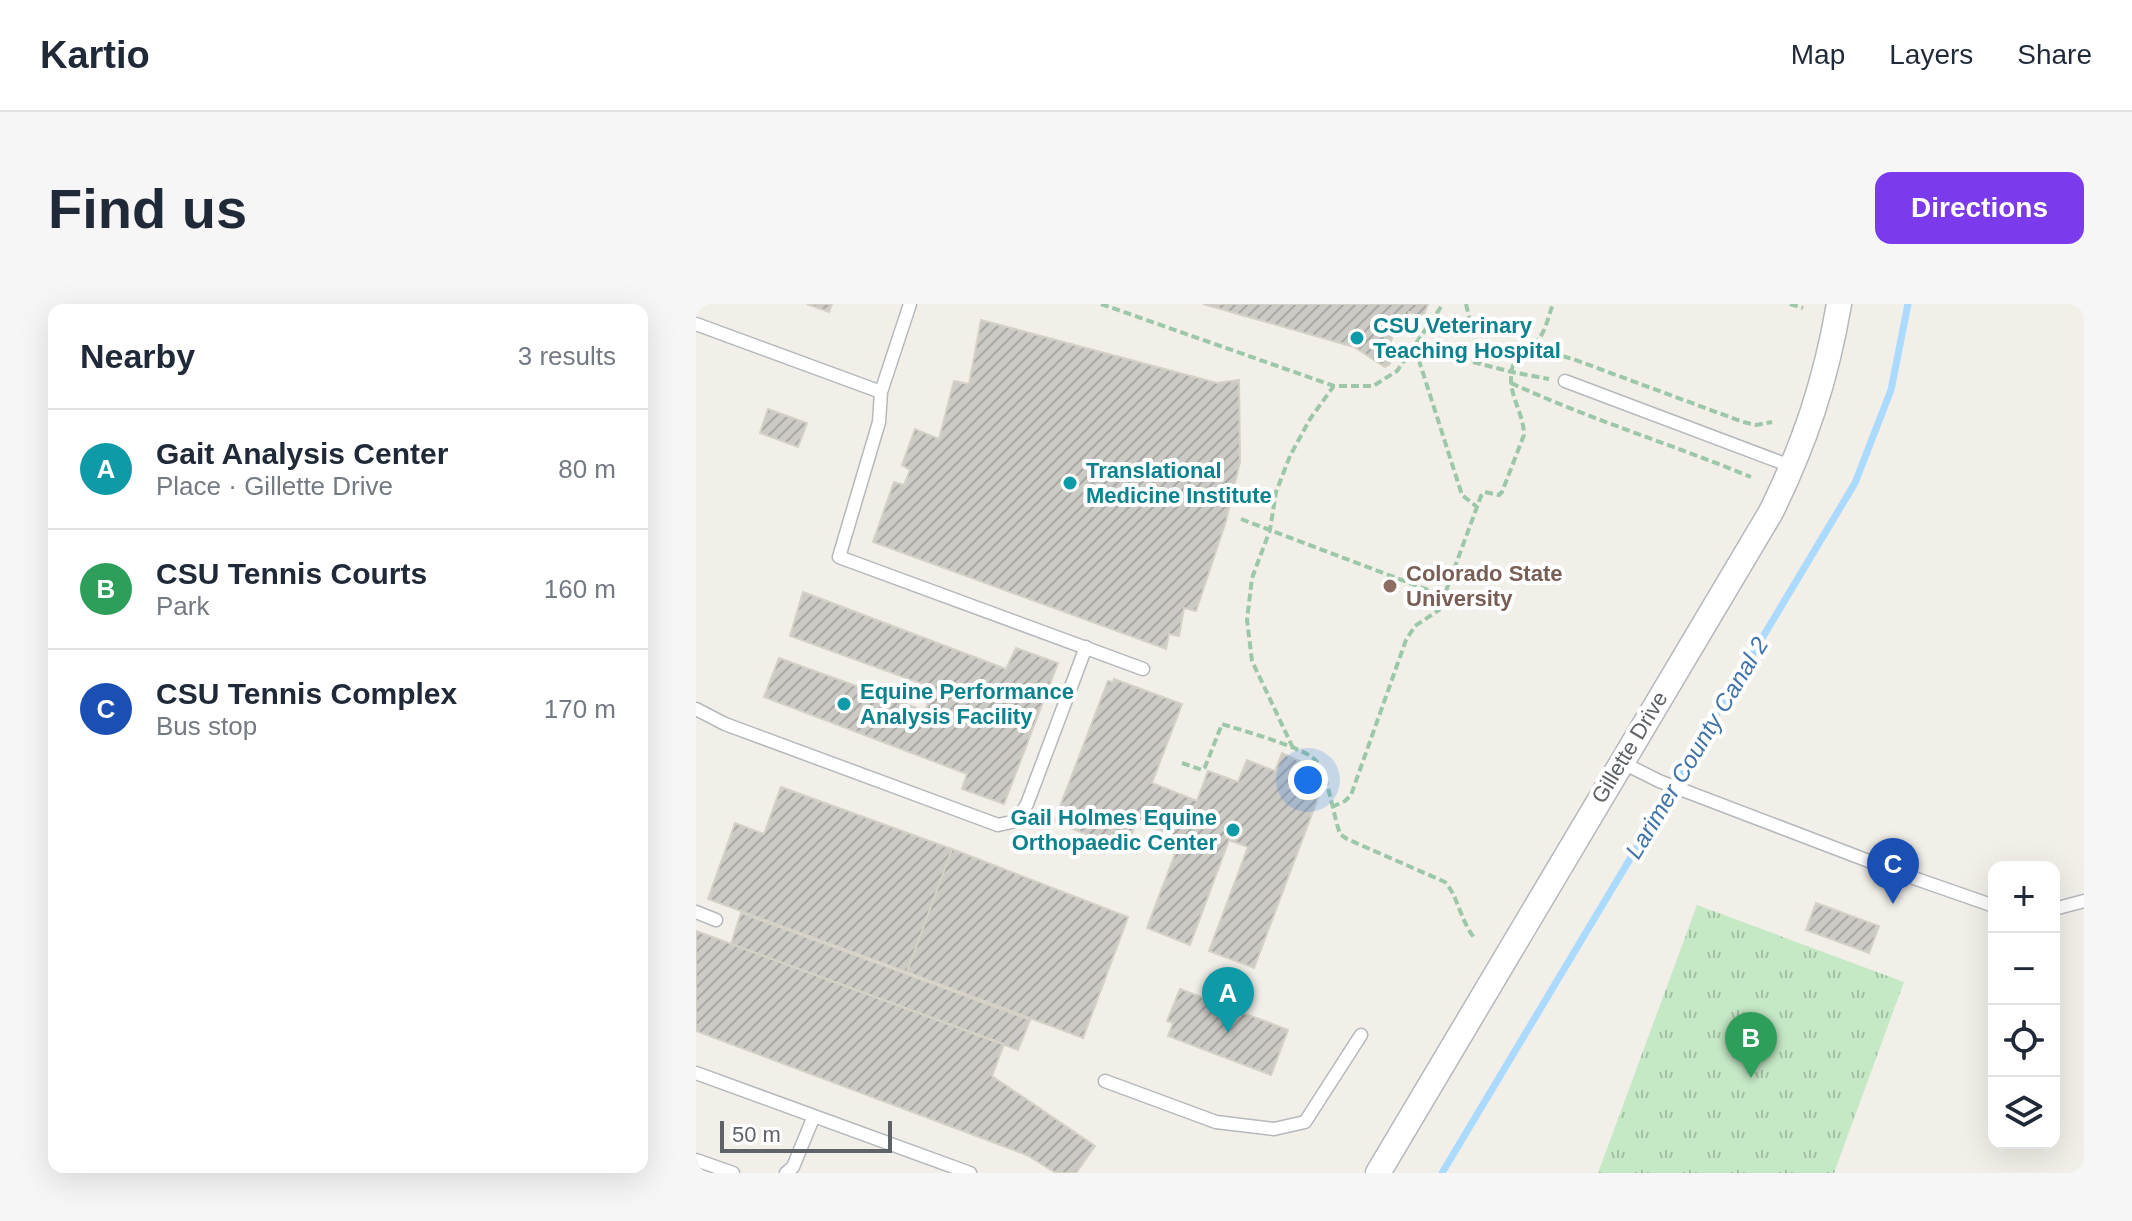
<!DOCTYPE html>
<html lang="en">
<head>
<meta charset="utf-8">
<style>
	:root { --surface:#fff; --page:#f6f6f7; --text:#1f2937; --muted:#747a83; --line:#e0e1e3; --accent:#7c3aed }
	body { margin:0; font-family:Arial,sans-serif; background:var(--page); color:var(--text) }
	.controls { position:absolute; right:24px; bottom:24px; display:grid; overflow:hidden; border-radius:16px; box-shadow:0 8px 32px #0002 }
	.controls button { width:72px; height:72px; display:grid; place-items:center; padding:0; border:0; border-bottom:2px solid var(--line); background:var(--surface); color:var(--text); font:40px sans-serif }
	.scale { position:absolute; left:24px; bottom:20px; width:172px; box-sizing:border-box; padding-left:8px; border:4px solid #5f6368; border-top:0; font-size:22px; line-height:28px; white-space:nowrap; color:#5f6368; -webkit-text-stroke:6px #fff; paint-order:stroke }
	.you { position:absolute; left:612px; top:476px; width:28px; height:28px; margin:-20px; border:6px solid #fff; border-radius:50%; background:#1a73e8; box-shadow:0 0 0 12px #1a73e833 }
	.badge { display:grid; place-items:center; width:52px; height:52px; border-radius:50%; background:var(--accent); color:#fff; font-size:26px; font-weight:700 }
	.pin { position:absolute; translate:-50% -66px; filter:drop-shadow(0 2px 4px #0008) }
	.pin::after { content:''; position:absolute; top:42px; width:28px; height:24px; background:inherit; clip-path:polygon(0 0,100% 0,50% 100%) }
	.list { margin:0; padding:0; list-style:none }
	h2 { display:flex; justify-content:space-between; align-items:center; height:104px; margin:0; padding:0 32px; font-size:34px }
	h2 small { font-size:26px; font-weight:400; color:var(--muted) }
	.list li { display:grid; grid-template-columns:52px 1fr auto; gap:24px; align-items:center; box-sizing:border-box; height:120px; padding:0 32px; border-top:2px solid var(--line) }
	.list b { display:block; font-size:30px; white-space:nowrap }
	.list p { margin:0; font-size:26px; white-space:nowrap; color:var(--muted) }
	.list em { font-size:26px; font-style:normal; color:var(--muted) }
	.icon { flex:none; width:44px; height:44px; fill:none; stroke:currentColor; stroke-width:2; stroke-linecap:round; stroke-linejoin:round }
	.map { position:relative; flex:none; width:1388px; height:869px; overflow:hidden; border-radius:16px }
	header { display:flex; align-items:center; gap:48px; box-sizing:border-box; height:112px; padding:0 40px; background:var(--surface); border-bottom:2px solid var(--line) }
	header strong { font-size:38px }
	nav { display:flex; gap:44px; margin-inline-start:auto; font-size:28px }
	.intro { display:flex; align-items:center; justify-content:space-between; box-sizing:border-box; height:192px; padding:0 48px }
	h1 { margin:0; font-size:56px }
	.button { padding:20px 36px; border-radius:16px; background:var(--accent); color:#fff; font-size:28px; font-weight:700 }
	main { display:flex; gap:48px; padding:0 48px }
	aside { flex:1; background:var(--surface); border-radius:16px; box-shadow:0 8px 32px #0002 }
	.map>svg:first-child { display:block }
	.park { fill:url(#park-tufts) }
	.lines { fill:none; stroke-linecap:round; stroke-linejoin:round }
	.stream { stroke:#aadaff; stroke-width:7 }
	.building { fill:url(#building-hatch); stroke:#d6d1c6; stroke-width:2 }
	.lane-casing { stroke:#b5b8bc; stroke-width:15 }
	.street-casing { stroke:#b5b8bc; stroke-width:27 }
	.path { stroke:#9cc7a9; stroke-width:4; stroke-dasharray:8 4; stroke-linecap:butt }
	.lane { stroke:#fff; stroke-width:12 }
	.street { stroke:#fff; stroke-width:24 }
	.culture-dot { fill:#0f9aa8; stroke:#fff; stroke-width:3 }
	.education-dot { fill:#8d6e63; stroke:#fff; stroke-width:3 }
	.labels { text-anchor:middle; stroke-width:8; stroke-linejoin:round; paint-order:stroke }
	.culture-label { font-size:22px; font-weight:bold; fill:#0d838f; stroke:#fff; text-anchor:start }
	.education-label { font-size:22px; font-weight:bold; fill:#785e54; stroke:#fff; text-anchor:start }
	.street-label { font-size:22px; fill:#5f6368; stroke:#fff }
	.water-label { font-size:24px; font-style:italic; fill:#4174aa; stroke:#fff }
</style>
</head>
<body>
<header>
<strong>Kartio</strong>
<nav><a>Map</a><a>Layers</a><a>Share</a></nav>
</header>
<div class="intro"><h1>Find us</h1><a class="button">Directions</a></div>
<main>
<aside>
<h2>Nearby<small>3 results</small></h2>
<ul class="list">
<li><span class="badge" style="background:#0f9aa8">A</span><div><b>Gait Analysis Center</b><p>Place · Gillette Drive</p></div><em>80 m</em></li>
<li><span class="badge" style="background:#2e9e5b">B</span><div><b>CSU Tennis Courts</b><p>Park</p></div><em>160 m</em></li>
<li><span class="badge" style="background:#1a4fb4">C</span><div><b>CSU Tennis Complex</b><p>Bus stop</p></div><em>170 m</em></li>
</ul>
</aside>
<div class="map">
<svg width="1388" height="869" viewBox="0 0 1388 869">
	<defs>
		<pattern id="park-tufts" width="24" height="20" patternUnits="userSpaceOnUse" patternTransform="scale(2)"><rect width="24" height="20" fill="#c5e8c5"/><path d="M3 7l-1-3M5 7V3M7 7l1-3M15 17l-1-3M17 17v-4M19 17l1-3" fill="none" stroke="#a3c0a4"/></pattern>
		<pattern id="building-hatch" width="6" height="6" patternUnits="userSpaceOnUse" patternTransform="scale(2)"><rect width="6" height="6" fill="#cccac5"/><path d="M-1 1l2-2M0 6l6-6M5 7l2-2" fill="none" stroke="#a9a8a4"/></pattern>
	</defs>
	<rect width="100%" height="100%" fill="#f1efe8"/>
	<path class="park" d="M1001 601 1208 678 1138 869H902Z"/>
	<g class="lines">
		<path class="stream" d="M746 869 1159 179 1195 86 1212 0"/>
	</g>
	<path class="building" d="M111 0H136L133 8Z
		M507 0H732L727 13 713 8 707 26 700 24 693 42 694 60 689 63 658 43Z
		M285 16 521 79 543 76 544 158 530 217 500 307 488 304 483 332 473 330 470 345 177 238 198 178 208 181 214 166 206 161 219 125 243 135 258 77 273 80Z
		M72 105 111 119 102 143 64 129Z
		M107 288 310 365 320 344 362 359 308 500 266 485 271 470 68 393 83 354 229 407 238 384 94 332Z
		M418 375 486 400 456 479 501 497 512 467 542 478 551 456 579 467 586 449 604 457 597 475 625 486 558 664 513 647 552 543 533 536 494 641 451 624 485 534 441 517 430 545 358 518 412 377 417 378Z
		M85 483 256 545 211 668 12 595 39 519 68 530Z
		M256 545 432 613 387 734 211 668Z
		M1120 599 1183 622 1173 649 1110 626Z
		M45 609 334 716 322 746 35 640Z
		M0 627 308 740 296 772 399 842 380 869H360L331 851 0 727Z
		M484 685 592 726 575 771 472 732 477 719 471 717Z"/>
	<g class="lines">
		<g class="lane-casing">
			<path id="lane" d="M214 0 185 88 183 118 143 253 447 365
				M0 20 185 88
				M869 77 1097 163
				M0 405 29 420 302 521 320 517 331 500 390 343
				M925 458 963 477 1212 572 1298 602
				M1358 605 1388 597
				M0 608 20 616
				M0 769 274 869
				M409 777 520 818 578 825 609 818 665 731
				M0 856 37 869
				M90 869 97 863 118 812"/>
		</g>
		<g class="street-casing">
			<path id="street" d="M682 869 1075 208C1109 139 1130 76 1143 0"/>
		</g>
		<path class="path" d="M405 0 638 82H677L701 67 747 0
			M770 0 784 60
			M1094 0 1107 4
			M719 43 816 68 853 75
			M832 43 877 55 1047 118 1060 121 1076 118
			M719 44 766 191 781 203
			M815 79C893 115 975 140 1055 173
			M545 215 748 292
			M597 444 556 357 551 316 556 274 574 226 580 188 594 152 614 115 637 83
			M486 459 506 466 509 463 526 420C544 426 611 444 620 457 634 477 636 507 644 530L651 535 749 578C762 592 764 616 779 635
			M636 503 649 497 655 491 710 336 719 322 743 306 785 192 789 188 803 191 806 188 828 131C828 112 815 94 815 75 815 45 835 49 846 30 851 21 853 10 857 0"/>
		<use href="#lane" class="lane"/>
		<use href="#street" class="street"/>
	</g>
	<g class="culture-dot">
		<circle cx="661" cy="34" r="8"/>
		<circle cx="374" cy="179" r="8"/>
		<circle cx="148" cy="400" r="8"/>
		<circle cx="537" cy="526" r="8"/>
	</g>
	<circle class="education-dot" cx="694" cy="282" r="8"/>
	<g class="labels">
		<g class="culture-label">
			<text x="677" y="29">CSU Veterinary<tspan x="677" dy="25">Teaching Hospital</tspan></text>
			<text x="390" y="174">Translational<tspan x="390" dy="25">Medicine Institute</tspan></text>
			<text x="164" y="395">Equine Performance<tspan x="164" dy="25">Analysis Facility</tspan></text>
			<text x="521" y="521" text-anchor="end">Gail Holmes Equine<tspan x="521" dy="25">Orthopaedic Center</tspan></text>
		</g>
		<g class="education-label">
			<text x="710" y="277">Colorado State<tspan x="710" dy="25">University</tspan></text>
		</g>
		<g class="street-label">
			<text transform="translate(933 443) rotate(-59)" y="8">Gillette Drive</text>
		</g>
		<g class="water-label">
			<text transform="translate(1001 444) rotate(-59)" y="8">Larimer County Canal 2</text>
		</g>
	</g>
</svg>
<div class="controls">
<button>+</button>
<button>−</button>
<button><svg class="icon" aria-label="locate" viewBox="0 0 24 24"><circle cx="12" cy="12" r="6"/><path d="M12 2v4M12 18v4M2 12h4M18 12h4"/></svg></button>
<button><svg class="icon" aria-label="layers" viewBox="0 0 24 24"><path d="M12 4l9 5-9 5-9-5zM3 14l9 5 9-5"/></svg></button>
</div>
<div class="scale">50 m</div>
<div class="you"></div>
<div class="pin badge" style="left:532px;top:729px;background:#0f9aa8">A</div>
<div class="pin badge" style="left:1055px;top:774px;background:#2e9e5b">B</div>
<div class="pin badge" style="left:1197px;top:600px;background:#1a4fb4">C</div>
</div>
</main>
</body>
</html>
